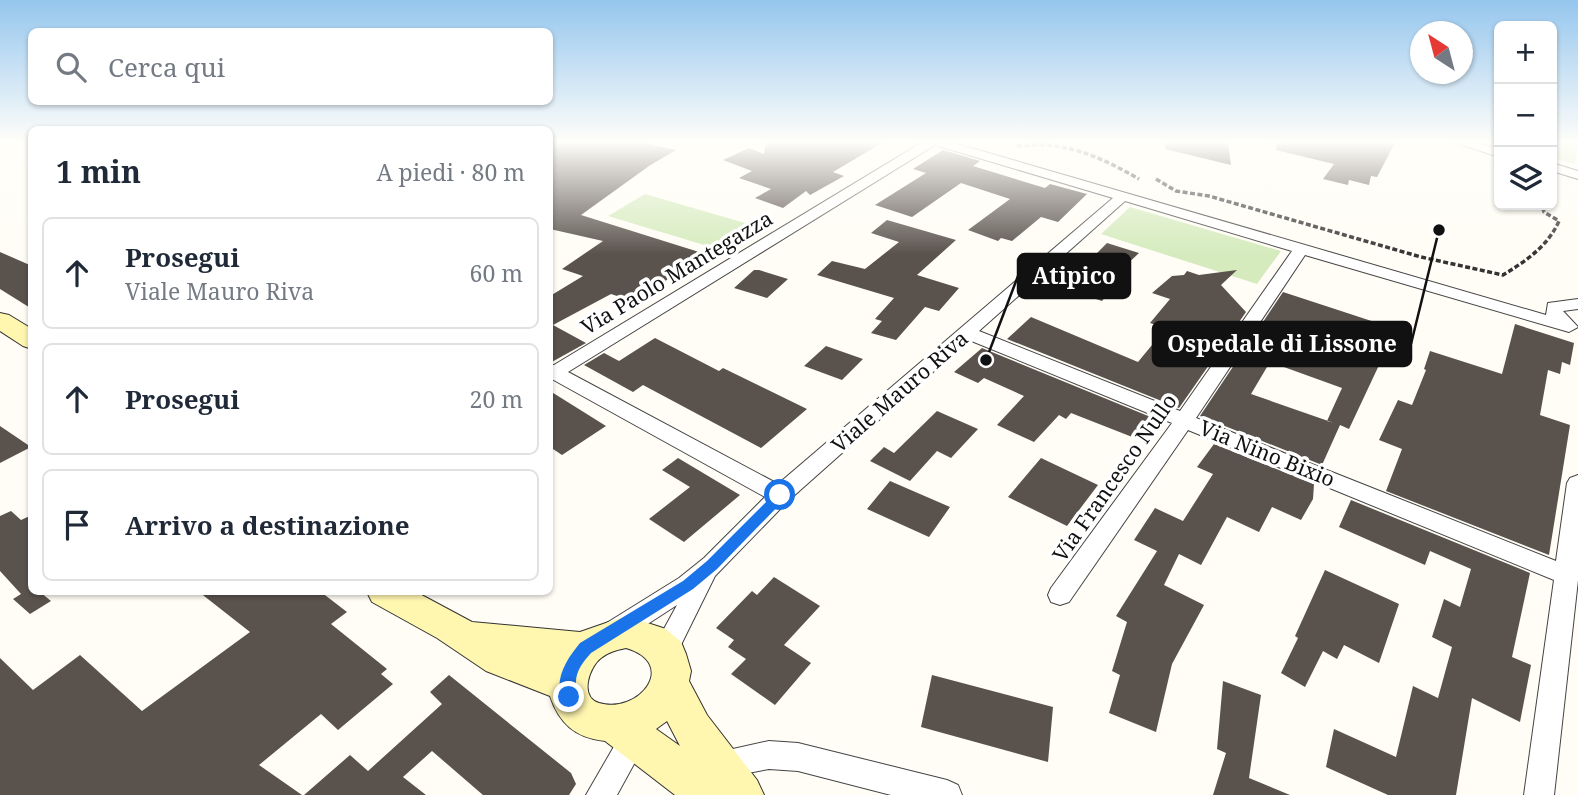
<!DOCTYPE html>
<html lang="it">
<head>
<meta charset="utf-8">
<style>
	:root { --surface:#fff; --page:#f2f2f3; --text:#1f2937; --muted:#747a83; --line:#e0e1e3 }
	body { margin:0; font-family:"Noto Serif",serif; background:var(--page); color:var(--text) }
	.controls { position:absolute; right:21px; top:21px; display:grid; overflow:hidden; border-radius:10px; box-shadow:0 2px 5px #0004 }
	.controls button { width:63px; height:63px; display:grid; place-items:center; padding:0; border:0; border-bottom:2px solid var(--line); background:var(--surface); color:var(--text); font:35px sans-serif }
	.compass { position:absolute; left:1410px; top:21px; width:63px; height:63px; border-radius:50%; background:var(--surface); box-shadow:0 2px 5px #0004; rotate:324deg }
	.stop { position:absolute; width:21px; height:21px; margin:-16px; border:5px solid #1a73e8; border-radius:50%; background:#fff }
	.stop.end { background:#1a73e8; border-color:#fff; box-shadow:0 2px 7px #0008 }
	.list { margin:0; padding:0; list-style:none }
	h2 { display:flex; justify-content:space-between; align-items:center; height:91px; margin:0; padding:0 28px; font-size:30px }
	h2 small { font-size:23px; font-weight:400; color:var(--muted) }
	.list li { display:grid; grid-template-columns:46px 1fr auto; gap:21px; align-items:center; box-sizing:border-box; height:112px; margin:0 14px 14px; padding:0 14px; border:2px solid var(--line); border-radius:10px }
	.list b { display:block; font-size:26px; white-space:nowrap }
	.list p { margin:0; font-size:23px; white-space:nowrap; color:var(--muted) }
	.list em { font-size:23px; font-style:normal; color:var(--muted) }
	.icon { flex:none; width:38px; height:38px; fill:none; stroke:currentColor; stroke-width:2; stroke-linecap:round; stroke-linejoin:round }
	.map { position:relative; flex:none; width:1578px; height:795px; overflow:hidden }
	.search { position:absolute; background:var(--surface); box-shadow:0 2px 5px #0004; left:28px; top:28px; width:525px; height:77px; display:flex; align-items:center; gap:18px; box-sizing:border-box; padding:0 24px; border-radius:10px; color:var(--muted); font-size:26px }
	.panel { position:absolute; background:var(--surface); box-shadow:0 2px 5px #0004; left:28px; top:126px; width:525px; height:469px; border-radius:10px }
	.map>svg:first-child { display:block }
	.green { fill:#d5ebbd }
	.building { fill:#5a524d; fill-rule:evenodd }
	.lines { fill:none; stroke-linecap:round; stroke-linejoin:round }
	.street-casing { stroke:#444; stroke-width:2 }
	.secondary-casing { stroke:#333; stroke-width:2 }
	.path { stroke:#333; stroke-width:3.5; stroke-dasharray:5 2.5; stroke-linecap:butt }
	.street { fill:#fff; fill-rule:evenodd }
	.secondary { fill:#fff6b0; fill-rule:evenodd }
	.route { fill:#1a73e8 }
	.labels { text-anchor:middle; stroke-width:7; stroke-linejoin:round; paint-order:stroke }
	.street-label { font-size:21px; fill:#111; stroke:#fff }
	.leader { fill:none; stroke:#111; stroke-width:2.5 }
	.callout-dot { fill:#111; stroke:#fff; stroke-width:2.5 }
	.callout { fill:#111; stroke:#111; stroke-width:2.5 }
	.callout-label { font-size:23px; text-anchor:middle; font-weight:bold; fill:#fff }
</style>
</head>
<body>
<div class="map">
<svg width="1578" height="795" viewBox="0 0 1578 795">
	<rect width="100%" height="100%" fill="#fffdf5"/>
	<path class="green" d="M1552 143H1578L1575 164 1552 158Z
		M645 194 769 230 731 253 608 216Z
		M1130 207 1281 251 1257 284 1101 234Z"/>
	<path class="building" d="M550 143H645L676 150 649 166 581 215 699 252 655 290 652 289 635 302 611 294 553 325 586 343 550 363V296L583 276 562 269 603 241 550 229Z
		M766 143H882L833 172 844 176 810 195 806 191 783 208 755 198 771 189 739 178 752 171 723 160 749 148 764 154Z
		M1166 143H1228L1231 165 1165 149Z
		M1277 143H1395L1377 177 1371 176 1369 185 1349 180 1348 185 1323 179 1334 164 1276 150Z
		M943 150 980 161 973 166 1045 188 1050 184 1087 194 1058 222 1041 217 1012 241 1001 238 998 241 968 230 1010 199 961 183 912 217 875 205 926 173 913 169Z
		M887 220 956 240 917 275 959 288 939 311 925 307 896 340 871 333 882 321 875 319 894 298 817 275 832 261 865 269 899 242 871 233Z
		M1107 243 1139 253 1119 272 1125 274 1102 301 1062 288Z
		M0 252 32 266V309L0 289Z
		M754 270H759L788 279 767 298 734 288Z
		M1237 270 1221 285 1246 312 1179 408 1007 339 1031 317 1138 362 1166 328 1150 323 1170 299 1152 293 1172 276 1184 275 1187 271 1199 275Z
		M1283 292 1396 329 1349 429 1340 425 1322 465 1200 416ZM1270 362 1342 388 1327 421 1334 423 1251 394Z
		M1515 324 1574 343 1570 365 1562 362 1560 374 1548 370 1540 415 1570 425 1549 555 1386 491 1402 449 1379 440 1398 400 1412 405 1426 370 1424 369 1430 351 1502 374Z
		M655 338 719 371 723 368 807 409 761 448 643 385 633 392 584 365 604 353 619 361Z
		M826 346 863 359 842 380 804 366Z
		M982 348 1158 420V426L1145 442 1071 413 1066 419 1059 415 1034 442 997 425 1024 396 984 378 978 383 954 372Z
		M550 391 606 426 562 455 550 447Z
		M937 411 978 429 951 458 937 451 910 481 870 461 884 447 894 453Z
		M0 426 31 447 0 463Z
		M1214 444 1314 484 1313 499 1301 520 1272 507 1259 532 1227 517 1201 565 1179 554 1164 585 1204 605 1172 664 1156 732 1109 713 1120 675 1112 671 1127 622 1116 616 1157 551 1134 540 1155 508 1183 521 1213 474 1197 467Z
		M678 458 740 495 684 542 649 519 690 487 662 470Z
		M1041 458 1098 485 1067 526 1008 497Z
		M890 481 950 507 929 537 867 509Z
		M1351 500 1530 573 1512 657 1531 665 1520 722 1472 698 1456 795H1388L1326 767 1334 729 1396 757 1413 686 1438 698 1452 647 1432 637 1444 599 1460 607 1471 569 1430 551 1425 565 1339 527Z
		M11 511 21 520 32 515V592H40L51 601 30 614 13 599 21 594 0 571V516Z
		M1325 570 1399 604 1379 663 1344 645 1337 659 1323 651 1305 687 1281 673 1298 638 1295 636Z
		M774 577 820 606 784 645 811 663 775 705 731 674 746 659 728 647 734 640 716 628 752 591 757 595Z
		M199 592H321L347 612 331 624 387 669 381 674 393 684 338 730 321 714 259 765 302 795H0V658L33 690 80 655 142 711 250 632Z
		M449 675 571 773 576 784 569 795H483L432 751 403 777 426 795H304L350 755 368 771 442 704 430 692Z
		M932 675 1053 707 1048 762 921 727Z
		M1223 681 1261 695 1249 778 1290 795H1213L1226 753 1217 749Z"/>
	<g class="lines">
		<g class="street-casing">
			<path id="street" d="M921 143H954L1546 315 1548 303 1578 299V309L1563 311 1578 327 1569 332 1305 255 1196 418 1556 561 1567 483 1570 478 1578 475V580L1554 795H1524L1554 580 1188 430 1069 602 1060 605 1051 602 1048 595 1051 588 1172 423 969 340 788 501 715 576 675 657 666 660 657 657 653 649 677 605 623 640 614 643 605 640 601 632 605 624 679 578 704 558 765 497 550 378V365H554ZM935 145 1113 198 778 484 568 372ZM1125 201 1292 251 1180 411 979 331Z
				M1456 143H1476L1499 149V157Z
				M1552 163 1578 171V179L1552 171Z
				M637 720 647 724 651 733 617 795H586L627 724Z
				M769 741 798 743 947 780 958 785 962 795H891L798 771 769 769 716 779 706 775 701 765 706 755Z"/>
		</g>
		<g class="secondary-casing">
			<path id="secondary" d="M0 313 9 315 32 329V349L23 346 0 331Z
				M367 592H416L472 622 580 632 626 616 666 629 681 642 686 654 691 671 689 681 707 715 757 780 764 795H675L605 741C575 738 559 723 550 696L486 671 437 638 372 602ZM626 648C680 664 638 715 599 703 579 697 589 667 601 658 608 652 617 650 626 648ZM667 721 680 746 656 729Z"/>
		</g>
		<path class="path" d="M1017 146C1064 140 1099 156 1139 179
			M1156 179 1176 191 1209 196 1421 257 1503 275C1526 261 1548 246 1559 221L1544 212 1542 206"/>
		<use href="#street" class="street"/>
		<use href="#secondary" class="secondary"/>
	</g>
	<linearGradient id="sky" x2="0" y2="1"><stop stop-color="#95c6ee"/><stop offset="0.56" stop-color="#fffefa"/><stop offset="1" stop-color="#fffefa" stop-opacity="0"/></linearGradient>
	<rect width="1578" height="254" fill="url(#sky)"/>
	<path class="route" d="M780 491 787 495 785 499 717 569 693 589 591 653C583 662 575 672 576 685 576 692 578 695 575 702L569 704 563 702C553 680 566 660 580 643L683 581 707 561 776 492Z"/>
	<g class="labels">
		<g class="street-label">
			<text transform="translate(677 273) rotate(-31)" y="7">Via Paolo Mantegazza</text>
			<text transform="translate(900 392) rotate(-41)" y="7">Viale Mauro Riva</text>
			<text transform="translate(1267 454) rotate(22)" y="7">Via Nino Bixio</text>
			<text transform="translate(1115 478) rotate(-55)" y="7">Via Francesco Nullo</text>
		</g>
	</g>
	<path class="leader" d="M986 360L1018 276M1439 230L1411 344"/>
	<g class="callout-dot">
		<circle cx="986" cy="360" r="7"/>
		<circle cx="1439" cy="230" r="7"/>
	</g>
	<g class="callout">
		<rect x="1018" y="254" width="112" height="44" rx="7"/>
		<rect x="1153" y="322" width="258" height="44" rx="7"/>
	</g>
	<g class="callout-label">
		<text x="1074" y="284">Atipico</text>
		<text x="1282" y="352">Ospedale di Lissone</text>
	</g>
</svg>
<div class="controls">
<button>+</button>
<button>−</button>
<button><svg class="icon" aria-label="layers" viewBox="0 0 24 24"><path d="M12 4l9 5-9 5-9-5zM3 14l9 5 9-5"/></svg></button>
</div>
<svg class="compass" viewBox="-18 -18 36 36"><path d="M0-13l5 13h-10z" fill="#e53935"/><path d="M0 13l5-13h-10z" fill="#747a83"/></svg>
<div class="stop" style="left:780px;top:495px"></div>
<div class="stop end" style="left:569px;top:697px"></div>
<div class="search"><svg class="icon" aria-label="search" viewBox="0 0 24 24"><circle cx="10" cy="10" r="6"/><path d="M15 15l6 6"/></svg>Cerca qui</div>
<section class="panel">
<h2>1 min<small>A piedi · 80 m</small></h2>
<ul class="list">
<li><svg class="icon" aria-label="ahead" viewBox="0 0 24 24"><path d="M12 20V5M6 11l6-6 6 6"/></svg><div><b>Prosegui</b><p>Viale Mauro Riva</p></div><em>60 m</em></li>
<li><svg class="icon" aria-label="ahead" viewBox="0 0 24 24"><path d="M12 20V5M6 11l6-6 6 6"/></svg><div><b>Prosegui</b></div><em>20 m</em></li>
<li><svg class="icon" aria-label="arrive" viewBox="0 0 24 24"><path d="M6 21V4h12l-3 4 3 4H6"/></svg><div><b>Arrivo a destinazione</b></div></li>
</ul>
</section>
</div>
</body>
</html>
